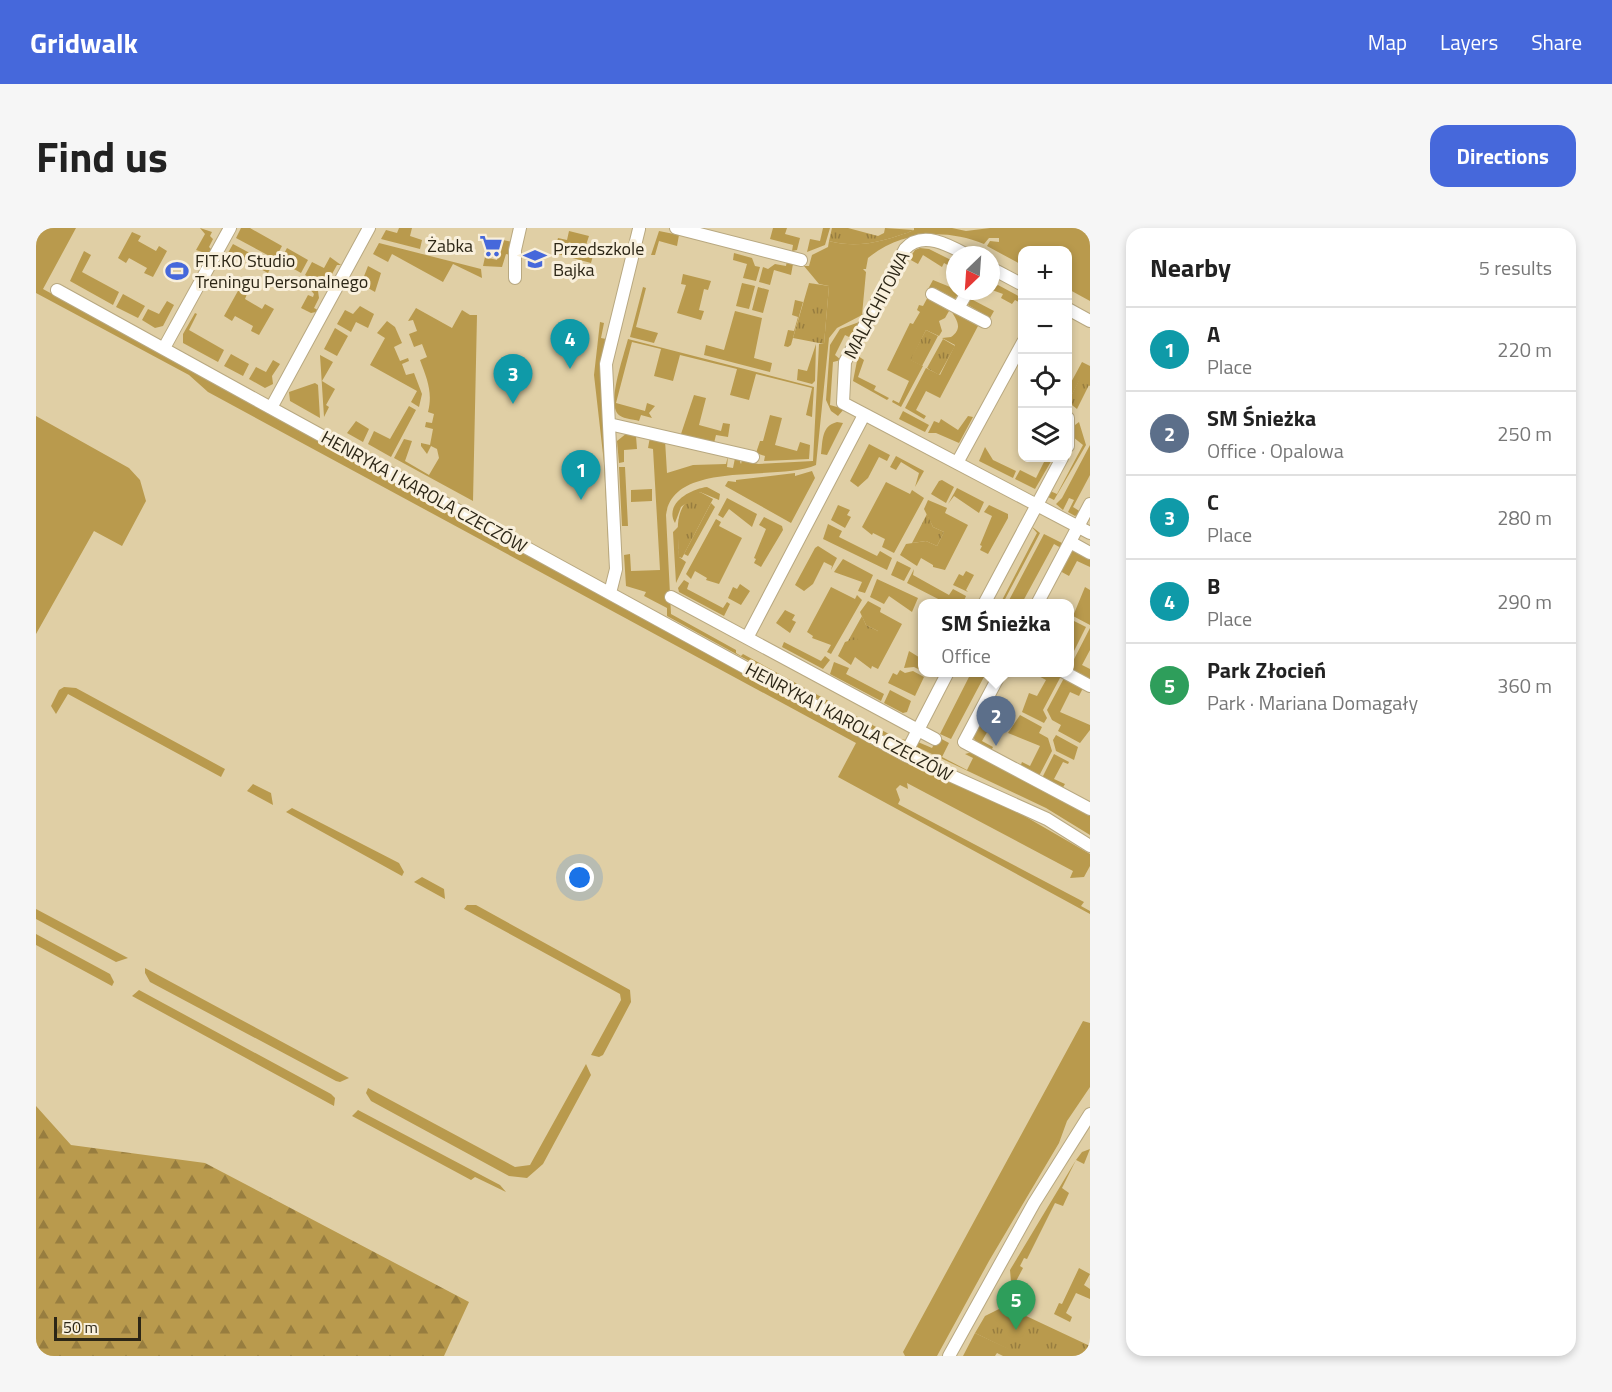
<!DOCTYPE html>
<html lang="en">
<head>
<meta charset="utf-8">
<style>
	:root { --surface:#fff; --page:#f6f6f6; --text:#222; --muted:#767676; --line:#e0e0e0; --accent:#4668db }
	body { margin:0; font-family:"Titillium Web",sans-serif; background:var(--page); color:var(--text) }
	.controls { position:absolute; right:18px; top:18px; display:grid; overflow:hidden; border-radius:12px; box-shadow:0 3px 9px #0003 }
	.controls button { width:54px; height:54px; display:grid; place-items:center; padding:0; border:0; border-bottom:2px solid var(--line); background:var(--surface); color:var(--text); font:30px sans-serif }
	.compass { position:absolute; left:910px; top:18px; width:54px; height:54px; border-radius:50%; background:var(--surface); box-shadow:0 3px 9px #0003; rotate:205deg }
	.scale { position:absolute; left:18px; bottom:15px; width:87px; box-sizing:border-box; padding-left:6px; border:3px solid #2c2616; border-top:0; font-size:16px; line-height:21px; white-space:nowrap; color:#2c2616; -webkit-text-stroke:4px #f9f0dc; paint-order:stroke }
	.you { position:absolute; left:544px; top:650px; width:21px; height:21px; margin:-15px; border:4px solid #fff; border-radius:50%; background:#1a73e8; box-shadow:0 0 0 9px #1a73e833 }
	.badge { display:grid; place-items:center; width:39px; height:39px; border-radius:50%; background:var(--accent); color:#fff; font-size:20px; font-weight:700 }
	.pin { position:absolute; translate:-50% -50px; filter:drop-shadow(0 2px 3px #0008) }
	.pin::after { content:''; position:absolute; top:32px; width:21px; height:18px; background:inherit; clip-path:polygon(0 0,100% 0,50% 100%) }
	.popup { position:absolute; left:882px; top:371px; width:156px; height:78px; box-sizing:border-box; display:grid; place-content:center; border-radius:12px; background:var(--surface); filter:drop-shadow(0 2px 4px #0005); font-size:20px; white-space:nowrap; color:var(--muted) }
	.popup b { font-size:22px; color:var(--text) }
	.popup::after { content:''; position:absolute; left:50%; top:100%; margin-left:-12px; border:12px solid transparent; border-top-color:var(--surface) }
	.list { margin:0; padding:0; list-style:none }
	h2 { display:flex; justify-content:space-between; align-items:center; height:78px; margin:0; padding:0 24px; font-size:26px }
	h2 small { font-size:20px; font-weight:400; color:var(--muted) }
	.list li { display:grid; grid-template-columns:39px 1fr auto; gap:18px; align-items:center; box-sizing:border-box; height:84px; padding:0 24px; border-top:2px solid var(--line) }
	.list b { display:block; font-size:22px; white-space:nowrap }
	.list p { margin:0; font-size:20px; white-space:nowrap; color:var(--muted) }
	.list em { font-size:20px; font-style:normal; color:var(--muted) }
	.icon { flex:none; width:33px; height:33px; fill:none; stroke:currentColor; stroke-width:2; stroke-linecap:round; stroke-linejoin:round }
	.map { position:relative; flex:none; width:1054px; height:1128px; overflow:hidden; border-radius:18px }
	header { display:flex; align-items:center; gap:36px; box-sizing:border-box; height:84px; padding:0 30px; background:var(--accent); color:#fff }
	header strong { font-size:28px }
	nav { display:flex; gap:33px; margin-inline-start:auto; font-size:21px }
	.intro { display:flex; align-items:center; justify-content:space-between; box-sizing:border-box; height:144px; padding:0 36px }
	h1 { margin:0; font-size:42px }
	.button { padding:15px 27px; border-radius:18px; background:var(--accent); color:#fff; font-size:21px; font-weight:700 }
	main { display:flex; gap:36px; padding:0 36px }
	aside { flex:1; background:var(--surface); border-radius:18px; box-shadow:0 3px 9px #0003 }
	.map>svg:first-child { display:block }
	.green { fill:#b99a4d }
	.forest { fill:url(#forest-firs) }
	.park { fill:url(#park-tufts) }
	.lines { fill:none; stroke-linecap:round; stroke-linejoin:round }
	.minor-casing { stroke:#b8a880; stroke-width:14 }
	.minor { stroke:#fff; stroke-width:12 }
	.labels { text-anchor:middle; stroke-width:6; stroke-linejoin:round; paint-order:stroke }
	.poi-label { font-size:18px; fill:#2c2616; stroke:#f9f0dc; text-anchor:start }
	.street-label { font-size:18px; fill:#2c2616; stroke:#f9f0dc }
</style>
</head>
<body>
<header>
<strong>Gridwalk</strong>
<nav><a>Map</a><a>Layers</a><a>Share</a></nav>
</header>
<div class="intro"><h1>Find us</h1><a class="button">Directions</a></div>
<main>
<div class="map">
<svg width="1054" height="1128" viewBox="0 0 1054 1128">
	<defs>
		<pattern id="forest-firs" width="22" height="20" patternUnits="userSpaceOnUse" patternTransform="scale(1.5)"><rect width="22" height="20" fill="#b99a4d"/><path d="M5 1l3.5 6h-7zM16 11l3.5 6h-7z" fill="#977d3f"/></pattern>
		<pattern id="park-tufts" width="24" height="20" patternUnits="userSpaceOnUse" patternTransform="scale(1.5)"><rect width="24" height="20" fill="#b99a4d"/><path d="M3 7l-1-3M5 7V3M7 7l1-3M15 17l-1-3M17 17v-4M19 17l1-3" fill="none" stroke="#977d3f"/></pattern>
	</defs>
	<rect width="100%" height="100%" fill="#e0cfa5"/>
	<path class="green" d="M4 0H40L7 61 875 536 985 586 1054 626V638L1048 649 1034 650 1037 643 871 555 872 561 864 557 860 561 864 572 862 576 1048 674 1045 678 1054 683V686L802 549 820 515 172 164 153 147 0 65V7Z
		M164 0 176 4 174 8 177 11 173 19 176 22 172 26 160 22 169 6Z
		M205 0H214L246 18 239 31 200 10Z
		M363 0H376L374 8 386 12 384 21 345 11 350 2 361 5Z
		M737 0H751L749 6 764 10 761 22 756 23 757 17 734 11Z
		M787 0H794L789 17 771 24 774 11 784 13Z
		M878 0H916L930 3 954 0H1054V73L1032 61V22H987L986 37 951 18 954 13 963 14V10H953L948 16C909 0 865 3 832 30L830 41H827L830 44 826 87 801 100 793 110 780 237C741 254 637 231 630 287L635 386 700 422V425L705 428 707 426 862 511 872 512 871 514 865 512 860 514 631 388V380L608 368 610 364 590 358 588 327 594 326 595 343 624 342 617 221 612 220 614 209 629 212 631 245 657 237 690 236 692 228 691 239 697 240 699 230 703 231 705 236 706 232 722 236 777 233 783 116H788L793 58 783 56 768 38H773L776 27 792 19 793 13C822 21 850 13 878 2Z
		M533 3 553 8 550 17 559 20 555 35 518 25 522 10 531 12Z
		M623 3 643 7 641 18 623 13 619 27H615Z
		M96 4 105 8 102 13 120 23 123 18 131 23 117 49 108 45 111 40 93 30 90 35 82 30Z
		M467 12 476 14 474 27 470 26 466 39 447 38 449 29 461 32Z
		M343 15 445 41 446 50 417 36 407 54 356 26 352 34 337 26Z
		M197 16 236 37 232 45 195 25 186 40 184 39Z
		M251 20 272 32 265 45 244 33Z
		M884 20 893 21 919 34 917 40 908 35 906 39 887 27 882 36 873 31 879 22Z
		M48 23 55 27 46 44 83 64 77 77 34 53Z
		M698 25 716 30 719 38 724 39 720 53 707 50 711 36 697 32Z
		M294 29 305 37H301L291 55 288 53 285 57 269 47 276 34 288 40Z
		M751 32 757 36 755 47 738 42 734 57 723 54 727 39 732 41 739 36 750 38Z
		M332 38 345 45 339 64 325 56Z
		M647 46 675 53 672 62 668 61 663 82 668 83 665 92 641 85 650 57 645 56Z
		M897 52 924 63 919 71 899 60 893 71 913 83 909 90 903 93 906 103 903 108 890 102 875 132 887 138 865 179 856 174 857 172 863 175 873 153 851 142 874 95 877 96 884 84 881 82 883 77 887 78 894 65 891 63Z
		M265 53 282 63 283 70 278 80 282 82 280 84 275 85 265 80 272 67 277 69 278 66 272 59 263 57Z
		M706 55 719 58 713 81 700 78Z
		M962 57 986 70V76L979 72 976 76 965 70 967 66 956 62Z
		M607 59 610 60 600 99 622 105 618 115 594 109Z
		M722 59 733 62 727 85 716 82Z
		M203 61 211 66 209 71 226 81 229 76 238 81 223 107 215 103 217 98 199 88 196 93 188 88Z
		M937 63H942L937 72 958 83 954 90 932 77Z
		M87 66 109 78 102 90 80 79Z
		M759 72 767 74 755 117 752 119 748 118 752 102 758 103 762 89 756 87Z
		M131 73 138 77 127 98 119 100 106 92 112 81 123 86Z
		M324 78 338 86 332 100 320 94 315 104 301 96 309 82 317 86Z
		M380 80 416 100 426 82 434 87H441L437 273 358 230 368 211 376 213 369 233 393 247 403 230 401 221 395 218 391 226 385 218V215L394 217 397 201 389 199 390 194 396 195 398 186 392 184C397 164 391 151 384 132L391 129 386 116 378 119 373 106 381 103 377 92 372 93Z
		M699 83 726 90 718 130 736 135 734 144 668 127 670 117 688 122Z
		M916 84 942 98 904 170 890 163 880 182 890 188 888 191 869 180 890 140 904 147 919 117 906 110 915 109C927 100 921 93 916 84Z
		M159 85 161 86 153 102 188 122 182 134 147 115V106Z
		M351 93 359 99 366 115 358 119 364 133 372 130 373 133 366 136 370 147 378 145 386 166 383 179 375 174 381 163 334 137 349 110 341 105Z
		M826 93 815 110 809 107 799 127 805 132 797 134 794 177 808 181 802 188 795 183 790 172 794 117 804 101Z
		M564 94 568 95 565 110 570 111 565 135 576 336 573 331 568 235 558 147Z
		M299 100 312 108 301 128 288 121Z
		M592 111 778 159 776 189 770 187 776 160 720 146 713 172 694 167 701 141 644 127 637 153 618 148 625 121 596 114 580 175 609 183 611 175 619 178 613 185 616 190 605 187 603 193C597 191 585 191 581 185 572 172 588 127 592 111Z
		M780 116 779 153 776 156 761 152 762 141 771 143Z
		M195 126 213 136 207 148 188 138Z
		M284 127 297 134 286 153 299 161 290 177 293 179 288 189Z
		M822 128 828 132 822 149 840 158 838 162 853 170 851 172 817 153Z
		M237 132 244 136 236 148 237 156 229 160 213 151 220 139 230 144Z
		M1046 134 1054 138V158L1043 153 1032 174V160Z
		M279 155 282 157 284 190 254 173 253 164Z
		M658 167 670 170 663 197 685 203 687 195 694 196 692 209 680 207 678 215 645 206Z
		M373 178 380 182 355 229 332 216 338 203 354 211Z
		M867 183 893 197 889 204 863 191Z
		M734 187 746 190 739 217 761 223 764 214 774 217 773 231 728 233 729 228 720 225 724 213H727Z
		M0 188 93 240 104 252 110 273 86 318 58 303 0 406Z
		M932 188 937 189 923 215 900 205H892L898 193 903 195 905 191 922 202Z
		M320 193 333 201 327 214 311 205Z
		M801 194 807 195 791 227 785 226C787 213 785 198 801 194Z
		M1043 194 1050 217 1018 272 1010 268 1014 263 1021 266 1047 217 1037 209 1039 197Z
		M591 205 600 208 601 221 588 222V234L583 235 581 213Z
		M833 216 854 227 851 233 843 229 832 250 822 259 814 253Z
		M1054 217V247L1037 279 1045 284 1039 288 1032 284 1038 272 1033 270 1027 282 1020 276 1026 270Z
		M949 219 957 232 980 243 977 250 943 233Z
		M860 228 888 243 879 259 883 245 865 234 860 242 854 239Z
		M1010 230H1017L999 261 979 251 984 242 1000 250Z
		M583 239H589L592 298H586Z
		M776 243 779 250 755 295 689 258 692 253 700 254V252L759 245V248Z
		M906 252 918 259 910 275 895 266 903 253Z
		M850 254 874 266 876 262 888 270 858 325 846 319 849 311 837 305 836 307 826 299Z
		M671 259 684 266 683 272 664 264 645 279 639 295C628 276 654 261 671 259Z
		M921 260 948 274 943 285 918 268 912 276Z
		M616 261V273L595 274V262Z
		M691 270 721 286 716 299 693 281 687 290 682 287Z
		M892 272 911 280 909 285 932 297 909 342 897 339V337L885 330 881 338 864 327 870 316 890 313 901 318 908 304 897 299 888 281Z
		M675 275 679 279 652 328 648 326Z
		M802 277 814 282 811 287 815 289 809 300 795 292Z
		M953 277 972 286V290L952 326 944 322 946 318 944 317 956 288 948 284Z
		M728 289 746 298 747 302 725 339 718 335 720 331 718 330 730 301 723 297Z
		M680 291 685 294 683 298 706 310 683 356 670 352 671 350 659 343 655 351 650 346Z
		M792 296 806 303 803 309 841 328 844 323 856 330 851 342 787 311Z
		M995 298 1004 305 967 375 964 376 1001 305Z
		M642 299 643 329 650 334 640 355 637 304Z
		M1008 306 1028 316 1025 320 1018 316 986 375 971 376Z
		M782 318 801 330 795 342 796 338 788 334 777 356 768 363 759 357 779 320Z
		M1040 322 1054 330V339L1041 333 1033 348 1024 343 1033 324Z
		M807 331 837 347 829 365 822 363 826 354 798 344Z
		M861 333 875 340 868 353 855 347Z
		M878 341 877 347 913 367 917 361 930 368 927 375H910L871 355Z
		M930 343 938 347 930 362 932 364 917 357 923 346 927 348Z
		M841 351 882 370 876 384 853 368 848 376 834 369Z
		M648 352 653 355 651 361 687 380 691 374 694 376 688 388 643 364 642 360Z
		M704 356 714 363 705 377 692 370 697 359 701 361Z
		M795 359 819 371 821 367 826 372 795 426 791 424 795 417 776 410 777 408 771 404Z
		M1049 359 1054 362V397L1037 388Z
		M832 373 845 380 844 384 866 396 842 441 836 438 835 441 819 429 815 437 802 428 809 414 842 403 830 397 824 384Z
		M749 382 759 387 756 392 760 394 754 405 740 395Z
		M1034 391 1050 399 1034 431Z
		M1054 400V422L1046 437 1054 441V453L1034 443V439Z
		M748 414 785 433 789 428 794 432 787 441 746 419Z
		M873 423 886 431V443L878 439 868 440Z
		M798 434 813 440 810 446 848 466 845 473 794 446Z
		M864 442 869 445 877 443 888 449 879 468 852 455 857 445 861 447Z
		M935 445H950L915 511 904 506Z
		M997 445H1018L1025 448 1007 482 1011 490 1008 495 986 484 993 465 1001 468 1010 452Z
		M1028 450 1047 460 1043 468 1034 464 1024 484 1054 497V502L1044 515 1022 503 1025 497 1016 492 1011 482Z
		M28 459 40 460 189 541 185 549 32 466 20 486 15 478 23 462Z
		M854 462 875 473 871 484 867 485 848 475Z
		M984 487 1006 499 1003 505 1012 510 1016 523 1003 548 984 539 986 534 994 538 1004 518 972 505Z
		M944 494 954 499 946 513 957 519 955 523 940 515 937 508Z
		M1020 507 1042 519 1038 532 1020 523 1017 512Z
		M902 509 913 515 906 529 931 542 937 530 929 526 936 524 1054 586V607L1010 580 879 518 882 514 896 520Z
		M1018 526 1033 534 1032 536 1027 534 1018 551 1029 556 1026 561 1006 550Z
		M217 556 235 565 237 577 211 563Z
		M256 580 363 635 368 644 366 648 250 584Z
		M386 649 408 661 409 671 378 654Z
		M431 677H440L594 762 595 774 567 827 563 829 555 827 585 772 584 766 428 681Z
		M0 681 92 730 80 734 0 691Z
		M0 706 74 746 78 754 76 758 0 717Z
		M109 740 313 850 304 854 300 853 114 754 109 745Z
		M103 762 295 866 299 870 298 878 96 768Z
		M1047 793 1054 795V859L1031 893 1023 915 953 1033 901 1128H869L867 1124Z
		M550 836 555 847 507 936 491 950 473 948 335 873 330 865 332 860 479 939 494 937Z
		M322 882 464 957 470 964 439 949 435 952 316 888Z
		M1054 921 1048 936 1040 932 1026 960 1033 965 1027 978 1019 975 991 1031 988 1030 984 1038 987 1040 978 1057 986 1061 980 1067 976 1065 974 1042 1040 932 1046 924Z
		M1043 1040 1054 1046 1048 1057 1054 1061V1071L1040 1065 1030 1085 1036 1089 1034 1094 1018 1086 1023 1075 1026 1076Z
		M939 1105 971 1120 1003 1128H967L961 1125 959 1128H927Z"/>
	<path class="forest" d="M0 878 35 917 169 935 433 1074 408 1128H0Z"/>
	<path class="park" d="M796 0H812L842 8 848 5 849 0 878 2C850 13 822 21 793 13Z
		M773 55 793 58 788 116 757 110Z
		M890 102 902 108 886 138 874 132Z
		M907 111 919 118 903 147 891 140Z
		M1043 152 1053 157 1041 181 1032 174Z
		M664 264 677 271 646 330 643 329C642 302 636 277 664 264Z
		M891 286 897 299 908 304 901 318 890 313 876 315Z
		M826 388 830 397 842 403 835 418 823 411 812 413Z
		M969 1078 1054 1118V1128H986L939 1105 949 1088Z"/>
	<g class="lines">
		<g class="minor-casing">
			<path id="minor" d="M640 0 765 32
				M931 27C913 17 886 2 869 21L809 134 807 175 1054 305
				M955 40 987 57
				M479 50V22L484 0
				M21 62 235 180 333 0
				M932 63 922 80 949 94
				M896 66 922 80
				M1032 81 1054 93
				M128 120 194 0
				M235 180 869 527 1011 591 1054 618
				M1032 190V218
				M573 196 717 229
				M921 235 987 114
				M1034 314 1054 325
				M574 365 580 341 570 136 603 1
				M635 369 882 502 912 444
				M948 376 1026 230
				M1001 376 1054 276
				M711 410 828 187
				M965 444 928 514 1054 581
				M1028 444 1054 458
				M869 527 882 502 899 511
				M913 1128 998 975 1054 886"/>
		</g>
		<use href="#minor" class="minor"/>
	</g>
	<defs>
		<g id="supermarket-bare" transform="scale(1.8)"><path d="M-6-5.5h2.5l.6 2H6L4.5 2H-2.5L-4.4-4H-6ZM-1.5 3.2a1.3 1.3 0 1 0 .1 0ZM3 3.2a1.3 1.3 0 1 0 .1 0Z" fill="#4668db" stroke="#f9f0dc" stroke-width="2.5" paint-order="stroke"/></g>
		<g id="school-bare" transform="scale(1.8)"><path d="M0-5L7-2L0 1L-7-2ZM-4 1L0 2.5L4 1V4Q0 6-4 4Z" fill="#4668db" stroke="#f9f0dc" stroke-width="2.5" paint-order="stroke"/></g>
		<g id="stadium-bare" transform="scale(1.8)"><path d="M0-5a6.5 5 0 1 0 0 10a6.5 5 0 1 0 0-10ZM-3.5-1.8h7v3.6h-7Z" fill="#4668db" stroke="#f9f0dc" stroke-width="2.5" paint-order="stroke"/></g>
	</defs>
	<g fill-rule="evenodd">
		<use href="#supermarket-bare" x="455" y="18"/>
		<use href="#school-bare" x="499" y="31"/>
		<use href="#stadium-bare" x="141" y="43"/>
	</g>
	<g class="labels">
		<g class="poi-label">
			<text x="437" y="24" text-anchor="end">Żabka</text>
			<text x="517" y="27">Przedszkole<tspan x="517" dy="21">Bajka</tspan></text>
			<text x="159" y="39">FIT.KO Studio<tspan x="159" dy="21">Treningu Personalnego</tspan></text>
		</g>
		<g class="street-label">
			<text transform="translate(841 77) rotate(-62)" y="6">MALACHITOWA</text>
			<text transform="translate(388 264) rotate(29)" y="6">HENRYKA I KAROLA CZECZÓW</text>
			<text transform="translate(813 494) rotate(28)" y="6">HENRYKA I KAROLA CZECZÓW</text>
		</g>
	</g>
</svg>
<div class="controls">
<button>+</button>
<button>−</button>
<button><svg class="icon" aria-label="locate" viewBox="0 0 24 24"><circle cx="12" cy="12" r="6"/><path d="M12 2v4M12 18v4M2 12h4M18 12h4"/></svg></button>
<button><svg class="icon" aria-label="layers" viewBox="0 0 24 24"><path d="M12 4l9 5-9 5-9-5zM3 14l9 5 9-5"/></svg></button>
</div>
<svg class="compass" viewBox="-18 -18 36 36"><path d="M0-13l5 13h-10z" fill="#e53935"/><path d="M0 13l5-13h-10z" fill="#767676"/></svg>
<div class="scale">50 m</div>
<div class="you"></div>
<div class="pin badge" style="left:545px;top:272px;background:#0f9aa8">1</div>
<div class="pin badge" style="left:960px;top:518px;background:#5c6f8a">2</div>
<div class="popup"><b>SM Śnieżka</b>Office</div>
<div class="pin badge" style="left:477px;top:176px;background:#0f9aa8">3</div>
<div class="pin badge" style="left:534px;top:141px;background:#0f9aa8">4</div>
<div class="pin badge" style="left:980px;top:1102px;background:#2e9e5b">5</div>
</div>
<aside>
<h2>Nearby<small>5 results</small></h2>
<ul class="list">
<li><span class="badge" style="background:#0f9aa8">1</span><div><b>A</b><p>Place</p></div><em>220 m</em></li>
<li><span class="badge" style="background:#5c6f8a">2</span><div><b>SM Śnieżka</b><p>Office · Opalowa</p></div><em>250 m</em></li>
<li><span class="badge" style="background:#0f9aa8">3</span><div><b>C</b><p>Place</p></div><em>280 m</em></li>
<li><span class="badge" style="background:#0f9aa8">4</span><div><b>B</b><p>Place</p></div><em>290 m</em></li>
<li><span class="badge" style="background:#2e9e5b">5</span><div><b>Park Złocień</b><p>Park · Mariana Domagały</p></div><em>360 m</em></li>
</ul>
</aside>
</main>
</body>
</html>
